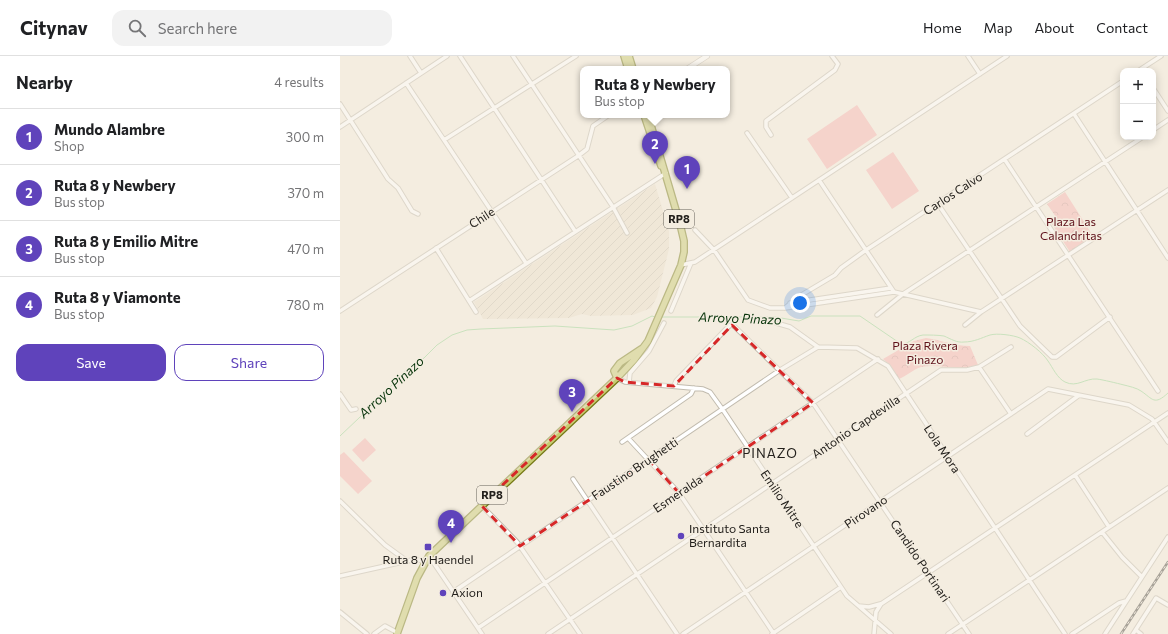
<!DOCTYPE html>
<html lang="en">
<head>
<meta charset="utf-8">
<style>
	:root { --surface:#fff; --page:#f2f2f2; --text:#202124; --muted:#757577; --line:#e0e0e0; --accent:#5f43bb }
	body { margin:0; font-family:Commissioner,sans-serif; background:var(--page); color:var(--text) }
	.controls { position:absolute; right:12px; top:12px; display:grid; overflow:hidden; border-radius:8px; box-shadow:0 2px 10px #0003 }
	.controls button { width:36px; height:36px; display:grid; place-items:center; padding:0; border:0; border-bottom:1px solid var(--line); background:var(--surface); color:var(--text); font:20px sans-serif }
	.you { position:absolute; left:460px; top:247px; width:14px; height:14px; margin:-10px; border:3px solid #fff; border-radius:50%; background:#1a73e8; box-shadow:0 0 0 6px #1a73e833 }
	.badge { display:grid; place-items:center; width:26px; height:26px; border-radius:50%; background:var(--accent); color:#fff; font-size:13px; font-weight:700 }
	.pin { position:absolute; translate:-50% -33px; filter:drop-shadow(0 1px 2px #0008) }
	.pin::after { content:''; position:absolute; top:21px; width:14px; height:12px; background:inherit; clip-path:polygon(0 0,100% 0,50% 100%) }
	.popup { position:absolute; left:240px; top:10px; width:150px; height:52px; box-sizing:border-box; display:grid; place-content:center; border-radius:8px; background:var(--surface); filter:drop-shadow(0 1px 3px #0005); font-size:13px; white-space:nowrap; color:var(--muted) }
	.popup b { font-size:15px; color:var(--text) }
	.popup::after { content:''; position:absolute; left:50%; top:100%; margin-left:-8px; border:8px solid transparent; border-top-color:var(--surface) }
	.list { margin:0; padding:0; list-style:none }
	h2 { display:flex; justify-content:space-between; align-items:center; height:52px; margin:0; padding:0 16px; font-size:17px }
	h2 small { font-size:13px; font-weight:400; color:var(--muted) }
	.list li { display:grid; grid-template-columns:26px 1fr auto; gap:12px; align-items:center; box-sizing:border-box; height:56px; padding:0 16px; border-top:1px solid var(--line) }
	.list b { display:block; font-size:15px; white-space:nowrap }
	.list p { margin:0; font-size:13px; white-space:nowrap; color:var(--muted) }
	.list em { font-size:13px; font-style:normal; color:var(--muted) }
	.actions { display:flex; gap:8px; padding:12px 16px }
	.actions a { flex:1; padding:9px 0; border:1px solid var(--accent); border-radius:12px; text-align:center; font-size:14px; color:var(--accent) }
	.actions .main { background:var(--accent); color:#fff }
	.icon { flex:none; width:22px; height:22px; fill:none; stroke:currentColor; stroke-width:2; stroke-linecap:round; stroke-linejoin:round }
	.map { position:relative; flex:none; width:828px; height:578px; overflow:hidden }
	header { display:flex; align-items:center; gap:24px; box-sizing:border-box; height:56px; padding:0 20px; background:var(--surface); border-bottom:1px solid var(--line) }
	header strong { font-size:19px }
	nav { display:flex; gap:22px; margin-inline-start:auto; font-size:14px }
	.search { width:280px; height:36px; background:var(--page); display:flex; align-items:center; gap:10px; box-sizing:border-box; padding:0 14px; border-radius:12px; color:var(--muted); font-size:15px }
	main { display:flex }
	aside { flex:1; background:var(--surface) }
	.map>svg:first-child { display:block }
	.industrial { fill:url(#industrial-furrows) }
	.green { fill:#f5b3b1 }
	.park { fill:url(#park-crowns) }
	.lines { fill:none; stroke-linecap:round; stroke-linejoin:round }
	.stream { stroke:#97d494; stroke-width:1 }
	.minor-casing { stroke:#c2bcaf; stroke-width:5.5 }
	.tertiary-casing { stroke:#c2bcaf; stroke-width:6 }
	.primary-casing { stroke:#757916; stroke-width:8 }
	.minor { stroke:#fff; stroke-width:3.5 }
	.tertiary { stroke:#fff; stroke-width:4.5 }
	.primary { stroke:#c7cb71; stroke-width:5.5 }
	.rail-casing { stroke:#4d4944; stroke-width:2.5 }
	.rail { stroke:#f4ede0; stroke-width:1; stroke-dasharray:3; stroke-linecap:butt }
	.marked { fill:none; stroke:#d62828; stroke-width:3; stroke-dasharray:8 5; stroke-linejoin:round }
	.poi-dot { fill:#5f43bb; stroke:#f4ede0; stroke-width:1.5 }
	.labels { text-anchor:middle; stroke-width:3; stroke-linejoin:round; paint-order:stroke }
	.shield { fill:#f4ede0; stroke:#625e57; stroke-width:1 }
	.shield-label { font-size:11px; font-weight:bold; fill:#23201c }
	.street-label { font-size:12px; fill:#23201c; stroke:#f4ede0 }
	.park-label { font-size:12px; fill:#5f1019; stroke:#f4ede0 }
	.poi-label { font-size:12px; fill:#23201c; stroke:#f4ede0; text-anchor:start }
	.water-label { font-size:13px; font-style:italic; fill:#063309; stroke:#f4ede0 }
	.neighbourhood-label { font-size:13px; letter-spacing:1px; fill:#23201c; stroke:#f4ede0 }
</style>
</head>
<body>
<header>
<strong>Citynav</strong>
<div class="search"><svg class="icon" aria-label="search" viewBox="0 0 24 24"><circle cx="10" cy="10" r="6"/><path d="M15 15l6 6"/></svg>Search here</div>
<nav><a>Home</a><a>Map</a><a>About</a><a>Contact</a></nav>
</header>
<main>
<aside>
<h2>Nearby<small>4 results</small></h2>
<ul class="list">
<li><span class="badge">1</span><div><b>Mundo Alambre</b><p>Shop</p></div><em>300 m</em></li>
<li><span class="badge">2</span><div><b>Ruta 8 y Newbery</b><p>Bus stop</p></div><em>370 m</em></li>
<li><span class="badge">3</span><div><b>Ruta 8 y Emilio Mitre</b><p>Bus stop</p></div><em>470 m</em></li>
<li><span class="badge">4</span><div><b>Ruta 8 y Viamonte</b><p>Bus stop</p></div><em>780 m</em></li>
</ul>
<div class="actions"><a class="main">Save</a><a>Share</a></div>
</aside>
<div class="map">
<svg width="828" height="578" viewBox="0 0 828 578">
	<defs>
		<pattern id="industrial-furrows" width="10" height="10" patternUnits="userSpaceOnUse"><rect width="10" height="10" fill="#ebe0cd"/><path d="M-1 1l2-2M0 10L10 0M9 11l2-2" fill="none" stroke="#c9c0af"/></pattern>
		<pattern id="park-crowns" width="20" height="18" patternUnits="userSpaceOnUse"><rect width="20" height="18" fill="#f5b3b1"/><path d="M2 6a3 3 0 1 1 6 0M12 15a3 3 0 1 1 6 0" fill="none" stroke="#d29a98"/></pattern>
	</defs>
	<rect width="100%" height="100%" fill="#f4ede0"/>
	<path class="industrial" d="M315 128 329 175V193L317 241 311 252 293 259 251 260 242 258 229 262 143 263 134 246Z"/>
	<path class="green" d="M517 49 537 79 487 113 467 83Z
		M553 96 579 135 552 153 526 114Z
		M25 382 36 394 23 406 12 394Z
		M4 396 32 425 18 438 0 420V399Z"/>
	<path class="park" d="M725 136 753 180 730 196 710 165 716 161 707 148Z
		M586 282C602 284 613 290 630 290L638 309C621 316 600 307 581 311 574 313 566 320 559 323L550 309 543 303 574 285Z"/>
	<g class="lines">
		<path class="stream" d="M321 261H435L459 265 471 260H520L561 288C570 288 574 280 583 279 589 279 598 279 604 280 611 283 617 287 624 286 634 286 641 282 650 279 657 277 673 279 680 282 689 286 703 297 708 305 713 312 717 322 725 326 737 332 745 322 757 323 764 324 776 327 784 329 788 330 797 332 801 335 813 343 814 350 828 337
			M0 380 39 343 64 316 84 302 97 289 112 279 127 274 141 273 215 270 274 274 292 270 312 260 315 261"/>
		<g class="minor-casing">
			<path id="minor" d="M70 0 81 17
				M120 0 235 175
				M173 0 273 151 287 177
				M628 0 640 18
				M798 15 821 0
				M66 27 186 207
				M813 32 828 55
				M0 48 48 123 58 132 72 155 78 158
				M734 58 828 202
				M0 71 107 0
				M813 74 828 64
				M407 77 452 142
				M431 79 426 71V65L495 14 498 8 492 0
				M104 84 236 0
				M665 104 818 335
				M479 124 554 236 641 256
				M598 148 680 270 712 301H716L770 261
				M355 174 374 194 408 244 430 252H445L554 236
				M96 192 136 256
				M341 209 355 206 667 0
				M129 245 326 117
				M450 247 551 232
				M445 252 458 241 495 219 501 212 526 194 783 25
				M0 255 238 100 247 93 253 70 269 59
				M331 255 351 207
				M537 259 563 238 803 81
				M436 267 450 271 478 291 517 292 548 310 725 578
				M625 269 641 256 828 134
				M639 311 671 358
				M277 322 285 326 363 333 370 336 383 354 507 540 551 578
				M289 326 290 317 309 295 324 267
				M334 330 336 325 389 270 392 269 395 271 473 347 629 578
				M0 338 11 354 16 353
				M687 378 738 340
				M288 382 339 437 434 578
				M282 386 351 338 354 332
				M735 419 769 471
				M233 423 337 578
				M0 445 45 489 67 505
				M141 449 177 486 240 578
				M762 476 782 501 802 521
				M89 500 142 578
				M0 520 72 504H81L85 506
				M113 536 440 314 478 291
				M519 550 529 551 540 548
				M0 556 27 578
				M138 572 538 303
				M796 574 801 578
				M34 578 45 570 58 577
				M208 578 601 314H627L639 311 671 291
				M343 578 708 333 789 349 812 363 828 386
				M432 578 501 531
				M534 578 536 556 541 548 828 357
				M608 578 828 432
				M732 578 779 547 786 545
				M765 578 828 481
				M793 578 816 542 828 549"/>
		</g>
		<g class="tertiary-casing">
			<path id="tertiary" d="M347 13 367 0"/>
		</g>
		<g class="primary-casing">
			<path id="primary" d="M284 0 288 13
				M289 0 293 13
				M304 59 321 110
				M277 322 274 315 280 307 301 293
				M57 578 77 522 89 500 277 322 294 304 308 285 341 209 344 196V185L340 168 308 59"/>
		</g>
		<use href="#minor" class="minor"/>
		<use href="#tertiary" class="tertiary"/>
		<use href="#primary" class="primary"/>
		<g class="rail-casing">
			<path id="rail" d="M781 578 828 506"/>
		</g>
		<use href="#rail" class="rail"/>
	</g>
	<path d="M0 0H828V578H0ZM392 269 473 347 339 437 309 404 180 490 141 449 277 322 285 326 334 330Z" fill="#f4ede0" fill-opacity=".55" fill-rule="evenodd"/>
	<path class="marked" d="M392 269 473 347 339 437 309 404 180 490 141 449 277 322 285 326 334 330Z"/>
	<g class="poi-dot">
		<circle cx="341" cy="480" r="4"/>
		<rect x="84" y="487" width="8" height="8" rx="2"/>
		<circle cx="103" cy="537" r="4"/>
	</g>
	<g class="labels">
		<g class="shield">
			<rect x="324" y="154" width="30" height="18" rx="3"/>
			<rect x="137" y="430" width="30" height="18" rx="3"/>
		</g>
		<g class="shield-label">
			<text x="339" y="167">RP8</text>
			<text x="152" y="443">RP8</text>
		</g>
		<g class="street-label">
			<text transform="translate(613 138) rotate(-33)" y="4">Carlos Calvo</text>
			<text transform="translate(142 162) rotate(-33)" y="4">Chile</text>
			<text transform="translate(516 371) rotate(-34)" y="4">Antonio Capdevilla</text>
			<text transform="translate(602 393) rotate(56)" y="4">Lola Mora</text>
			<text transform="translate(295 413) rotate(-34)" y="4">Faustino Brughetti</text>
			<text transform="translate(338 438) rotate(-34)" y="4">Esmeralda</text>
			<text transform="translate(442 443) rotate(56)" y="4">Emilio Mitre</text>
			<text transform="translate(526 456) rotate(-34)" y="4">Pirovano</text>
			<text transform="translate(580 505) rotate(56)" y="4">Candido Portinari</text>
		</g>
		<g class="park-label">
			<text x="731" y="170">Plaza Las<tspan x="731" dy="14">Calandritas</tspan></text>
			<text x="585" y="294">Plaza Rivera<tspan x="585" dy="14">Pinazo</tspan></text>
		</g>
		<g class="poi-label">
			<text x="349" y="477">Instituto Santa<tspan x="349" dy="14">Bernardita</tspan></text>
			<text x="88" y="508" text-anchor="middle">Ruta 8 y Haendel</text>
			<text x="111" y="541">Axion</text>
		</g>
		<g class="water-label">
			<text transform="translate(400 262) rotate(2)" y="5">Arroyo Pinazo</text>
			<text transform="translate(51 331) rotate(-43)" y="5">Arroyo Pinazo</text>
		</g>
		<g class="neighbourhood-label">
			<text x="430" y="402">PINAZO</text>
		</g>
	</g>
</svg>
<div class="controls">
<button>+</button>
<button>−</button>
</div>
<div class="you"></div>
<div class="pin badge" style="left:347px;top:133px">1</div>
<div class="pin badge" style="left:315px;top:108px">2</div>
<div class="popup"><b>Ruta 8 y Newbery</b>Bus stop</div>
<div class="pin badge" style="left:232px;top:356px">3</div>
<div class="pin badge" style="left:111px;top:487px">4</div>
</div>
</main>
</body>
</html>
